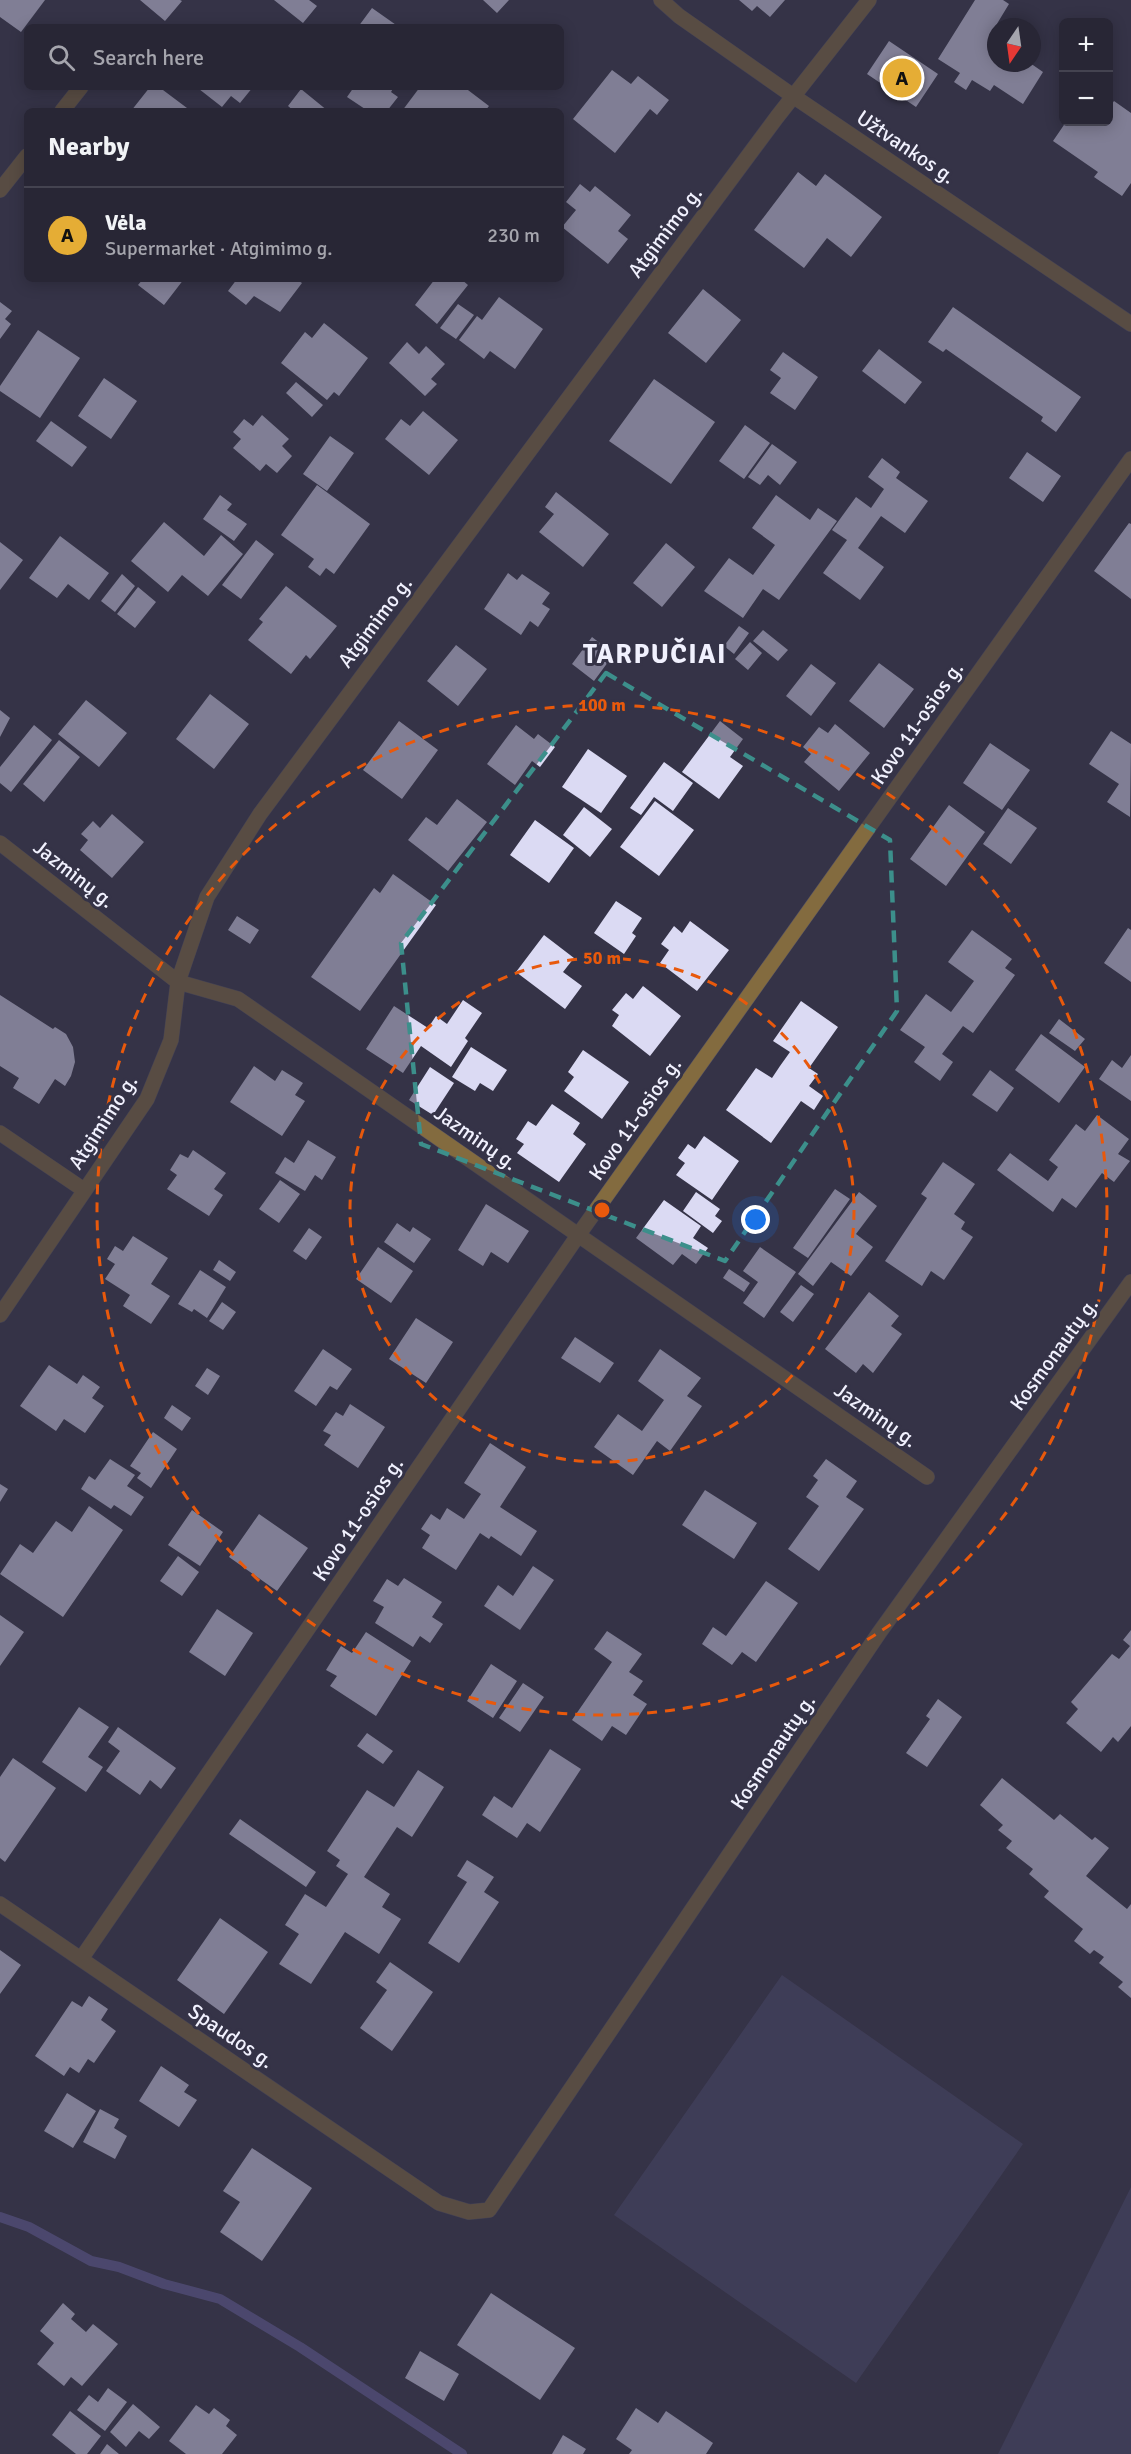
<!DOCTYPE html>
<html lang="en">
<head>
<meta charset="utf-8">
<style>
	:root { --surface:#282635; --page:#302e3d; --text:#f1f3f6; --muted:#a5a5ad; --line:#444350; --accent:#e5ad35 }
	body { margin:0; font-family:Signika,sans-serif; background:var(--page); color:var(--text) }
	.controls { position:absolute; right:18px; top:18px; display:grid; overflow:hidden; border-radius:9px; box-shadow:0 3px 15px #0003 }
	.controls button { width:54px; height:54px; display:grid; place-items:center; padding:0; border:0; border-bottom:2px solid var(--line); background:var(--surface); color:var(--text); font:30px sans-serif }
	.compass { position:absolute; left:987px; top:18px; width:54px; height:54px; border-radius:50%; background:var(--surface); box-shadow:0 3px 15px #0003; rotate:193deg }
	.you { position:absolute; left:756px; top:1220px; width:21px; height:21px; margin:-15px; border:4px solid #fff; border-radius:50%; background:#1a73e8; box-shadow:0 0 0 9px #1a73e833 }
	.badge { display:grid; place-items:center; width:39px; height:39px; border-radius:50%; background:var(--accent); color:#111; font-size:20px; font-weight:700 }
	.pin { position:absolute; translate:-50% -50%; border:3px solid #fff; box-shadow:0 2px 6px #0006 }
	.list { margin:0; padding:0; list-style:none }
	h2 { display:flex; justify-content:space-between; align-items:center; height:78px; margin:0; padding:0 24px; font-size:26px }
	h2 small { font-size:20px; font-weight:400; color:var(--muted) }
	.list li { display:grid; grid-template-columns:39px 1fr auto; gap:18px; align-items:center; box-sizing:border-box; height:96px; padding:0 24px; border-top:2px solid var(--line) }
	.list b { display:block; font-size:22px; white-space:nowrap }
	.list p { margin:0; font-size:20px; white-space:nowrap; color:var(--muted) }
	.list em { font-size:20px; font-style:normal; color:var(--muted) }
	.icon { flex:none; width:33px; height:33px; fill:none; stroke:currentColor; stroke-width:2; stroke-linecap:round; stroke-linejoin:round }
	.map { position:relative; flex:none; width:1131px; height:2454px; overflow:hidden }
	.search { position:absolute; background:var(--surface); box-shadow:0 3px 15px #0003; left:24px; top:24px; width:540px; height:66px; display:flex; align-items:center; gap:15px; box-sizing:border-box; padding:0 21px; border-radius:9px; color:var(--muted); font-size:22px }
	.panel { position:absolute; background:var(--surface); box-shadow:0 3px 15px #0003; left:24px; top:108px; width:540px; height:174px; border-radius:9px }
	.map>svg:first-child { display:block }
	.green { fill:#4b496a }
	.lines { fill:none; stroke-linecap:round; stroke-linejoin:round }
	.stream { stroke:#67619c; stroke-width:10 }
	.building { fill:#dbdaf3 }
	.minor-casing { stroke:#535164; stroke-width:16 }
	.minor { stroke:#836b3f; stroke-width:15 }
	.marked { fill:none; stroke:#3c8f8b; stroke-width:4.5; stroke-dasharray:12 8; stroke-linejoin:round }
	.ring { fill:none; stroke:#e8590c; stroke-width:3; stroke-dasharray:10 8 }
	.labels { text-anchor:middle; stroke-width:6; stroke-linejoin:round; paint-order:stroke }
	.street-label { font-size:21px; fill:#f1f1fe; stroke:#353347 }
	.district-label { font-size:27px; font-weight:bold; letter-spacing:1.5px; fill:#f1f1fe; stroke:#353347 }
	.centre { fill:#e8590c; stroke:#353347; stroke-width:3 }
	.ring-label { font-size:18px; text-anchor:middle; font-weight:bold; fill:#e8590c; stroke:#353347; stroke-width:6; stroke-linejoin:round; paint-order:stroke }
</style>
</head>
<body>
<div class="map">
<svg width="1131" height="2454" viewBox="0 0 1131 2454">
	<rect width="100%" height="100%" fill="#353347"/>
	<path class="green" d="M782 1975 1023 2144 856 2383 614 2215Z
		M1131 2187V2454H998Z"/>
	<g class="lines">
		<path class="stream" d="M0 2217 29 2227 91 2261 119 2267 164 2284 220 2299 300 2347 462 2454"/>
	</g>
	<path class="building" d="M0 0H45L21 32 0 17Z
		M140 0H180L182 1 165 21Z
		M274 0H309L317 6 303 23Z
		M483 0H509L497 13Z
		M739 0H785L770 17 757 6 752 11Z
		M975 0H1003L1009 4 989 37 996 42V63H1030L1043 72 1023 104 994 85 990 91 972 80 966 90 954 82 960 73 938 59Z
		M372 8 399 27H358Z
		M889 41 938 74 916 107 867 74Z
		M612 70 631 84 638 76 669 100 657 115 650 109 615 153 573 119Z
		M150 87H159L191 111H131Z
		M201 87H253L240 103 231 96 222 107 199 89Z
		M354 87H394L391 92 398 97 387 111H368L347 97Z
		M420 87H464L489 106 485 111H402Z
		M301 89 328 111H294L288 106Z
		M1114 101 1131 113V183L1122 196 1094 177 1098 172 1053 141 1066 122H1108V109Z
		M798 172 816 186 825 174 882 217 851 257 827 238 804 268 754 230Z
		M580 184 590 192 595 186 631 215 618 231 628 239 608 264 562 227 576 210 566 202Z
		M143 279H184L164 305 138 285Z
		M237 279H296L302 283 280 312 254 296 246 305 228 291Z
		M435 279 443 282 445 279H461L468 285 437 324 415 305Z
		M703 289 741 320 706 363 668 333Z
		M499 297 543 329 515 369 490 351 484 359 459 340 477 316 482 320Z
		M0 302 12 311 5 319 11 324 0 339Z
		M458 304 474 315 456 339 440 328Z
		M953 307 1081 397 1056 432 1041 421 1043 417 946 349 943 352 928 342Z
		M324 323 368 358 339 396 334 392 327 400 281 363 305 332 312 338Z
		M38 330 80 358 40 418 0 391V386Z
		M407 342 419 354 426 346 445 364 431 379 437 384 425 396 389 363Z
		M879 349 922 382 905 404 862 371Z
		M783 352 818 377 795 410 770 393 781 378 770 370Z
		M104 378 137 401 111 439 78 416Z
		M654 379 715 422 671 484 609 441Z
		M296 382 323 405 312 417 286 393Z
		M423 411 458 440 429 475 385 439 401 419 410 426Z
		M262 415 289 439 282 446 292 456 277 473 266 464 260 471 233 448 241 439 233 432 244 419 253 426Z
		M51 421 87 447 72 467 36 441Z
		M745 425 770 443 744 479 719 461Z
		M330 436 354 453 327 491 303 474Z
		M772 444 797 462 780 485 768 475 760 485 748 477Z
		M1027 452 1061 476 1043 502 1009 478Z
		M882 458 900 472 896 478 928 501 905 533 881 516 858 548 884 567 860 600 823 573 847 540 832 530 856 497 871 508 884 489 868 477Z
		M317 485 370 524 334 574 326 568 320 576 308 567 314 559 281 535Z
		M556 492 609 534 583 567 539 532 554 514 545 507Z
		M220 495 232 504 227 510 247 524 234 541 203 519Z
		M776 495 810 520 818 508 837 521 779 600 763 589 743 618 704 591 729 558 753 575 775 545 752 528Z
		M164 522 204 556 221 535 243 554 208 596 182 575 168 592 131 561Z
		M1129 523 1131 524V599L1094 571Z
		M60 536 109 573 89 600 68 584 57 598 29 578Z
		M256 540 274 554 241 599 222 585Z
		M0 542 23 560 0 590Z
		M666 543 695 567 662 607 633 583Z
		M508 573 517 580 522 574 550 593 542 604 550 609 538 627 530 621 521 635 484 609Z
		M122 574 135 586 115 612 101 601Z
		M286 586 337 626 310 659 306 655 291 674 248 640 263 622 259 619Z
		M138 587 156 602 135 628 117 614Z
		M739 626 749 633 734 654 724 646Z
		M763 630 788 650 778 661 753 641Z
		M592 637 614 654 594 681 572 664Z
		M750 642 762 653 748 670 735 659Z
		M456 645 487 669 458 706 427 681Z
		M879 663 914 689 884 728 849 701Z
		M811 664 836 683 811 716 786 696Z
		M210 694 249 724 214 769 176 739Z
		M86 700 127 733 99 767 58 734Z
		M0 710 10 718 0 737Z
		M399 721 438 750 402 799 363 770Z
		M720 721 743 739 730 757 743 766 719 799 682 772Z
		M835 724 870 753 839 791 804 762 811 754 803 747 819 727 828 733Z
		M34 725 52 740 11 792 0 783V767Z
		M516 725 534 739 538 734 555 747 540 767 532 761 515 785 487 764Z
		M1111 731 1131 744 1130 817 1107 802 1119 784 1089 764Z
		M59 740 80 757 44 802 23 784Z
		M990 743 1030 770 1002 810 963 783Z
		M588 749 627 776 601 813 562 787Z
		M664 762 693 783 673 811 654 797 641 815 630 808Z
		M457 799 487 822 448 871 408 840 426 817 437 825Z
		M655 801 694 830 659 876 620 847Z
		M949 805 985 832 946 886 910 859Z
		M584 807 612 829 590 857 563 835Z
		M1008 808 1037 828 1011 864 983 844Z
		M112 814 144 842 112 878 80 850 88 840 81 834 93 821 100 828Z
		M535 820 574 848 549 883 510 855Z
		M393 874 436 905 360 1011 311 977 374 888 380 893Z
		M616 901 642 918 632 933 636 936 624 954 594 933Z
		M237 916 259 930 250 944 228 930Z
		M690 921 729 950 697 991 660 963 669 950 661 944 674 926 682 933Z
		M1128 928 1131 930V982L1104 963Z
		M972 930 1012 959 1005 968 1015 975 973 1033 963 1026 942 1054 953 1062 940 1081 914 1062 925 1047 900 1030 926 994 951 1012 974 981 948 962Z
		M544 935 574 958 563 972 582 986 565 1009 516 972Z
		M643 986 681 1016 650 1056 612 1026 619 1015 612 1010 626 993 633 999Z
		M0 995 53 1029 55 1027 66 1034 73 1047 75 1062 71 1076 65 1086 55 1079 39 1104 13 1088 19 1078 0 1066Z
		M463 1000 482 1013 465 1038 468 1041 451 1067 421 1046 403 1073 366 1049 394 1006 428 1028 436 1016 447 1024Z
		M801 1001 838 1027 809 1068 818 1074 809 1086 823 1096 814 1110 801 1101 771 1143 726 1110 756 1068 772 1078 780 1066 790 1052 773 1041Z
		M1059 1019 1085 1039 1075 1051 1049 1033Z
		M1041 1034 1085 1067 1059 1103 1015 1070Z
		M471 1047 507 1070 493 1091 480 1083 475 1091 452 1077Z
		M583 1050 629 1082 602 1119 564 1091 574 1077 568 1072Z
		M1131 1055V1101L1099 1079 1112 1060 1122 1068Z
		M254 1066 275 1081 282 1070 303 1083 295 1095 305 1101 282 1136 230 1102Z
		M430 1067 454 1083 433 1115 409 1100Z
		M990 1070 1014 1088 997 1112 972 1095Z
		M552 1104 580 1123 573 1134 586 1144 559 1182 517 1153 524 1144 516 1139 528 1121 536 1126Z
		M1097 1115 1129 1139 1118 1154 1130 1161 1114 1182 1102 1173 1076 1208 1062 1198 1053 1212 997 1170 1010 1153 1048 1181 1058 1167 1049 1160 1076 1124 1085 1131Z
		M704 1136 739 1161 712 1200 676 1175 685 1163 678 1158 688 1144 695 1149Z
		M308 1140 336 1157 322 1180 315 1175 305 1191 275 1173 285 1157 294 1163Z
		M193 1150 226 1173 214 1189 223 1195 209 1216 167 1189 177 1175 170 1170 180 1154 188 1158Z
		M943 1162 975 1184 954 1214 965 1222 961 1229 973 1237 944 1280 931 1271 922 1286 885 1261 927 1198 921 1194Z
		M280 1180 300 1194 279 1223 259 1209Z
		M835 1189 850 1199 808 1258 793 1248Z
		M696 1192 720 1209 715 1216 722 1221 713 1233 683 1211Z
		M859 1192 877 1206 856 1234 873 1247 851 1276 831 1262 813 1286 798 1274Z
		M664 1200 701 1226 693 1238 708 1248 696 1264 682 1254 673 1265 636 1238Z
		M486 1204 529 1231 508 1263 491 1252 483 1266 458 1250Z
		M397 1223 410 1232 413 1227 431 1239 414 1263 384 1242Z
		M309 1228 322 1237 306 1260 293 1251Z
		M133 1236 168 1258 151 1284 170 1296 151 1324 123 1306 130 1295 105 1279 115 1264 107 1259 115 1246 123 1251Z
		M378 1247 413 1271 391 1303 356 1279Z
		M760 1247 796 1272 764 1318 743 1303 758 1282 743 1271Z
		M219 1260 236 1272 230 1281 213 1270Z
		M729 1269 750 1283 744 1292 723 1278Z
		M200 1270 226 1287 207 1318 194 1309 192 1312 178 1304Z
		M801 1285 814 1294 793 1322 780 1312Z
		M869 1292 899 1316 891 1326 902 1334 873 1373 863 1364 856 1373 825 1349Z
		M222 1302 236 1312 223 1330 209 1321Z
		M416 1318 453 1342 426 1383 389 1359Z
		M575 1337 614 1363 600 1383 561 1358Z
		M323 1349 352 1369 337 1390 330 1386 316 1406 294 1391Z
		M660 1349 701 1378 687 1396 702 1406 670 1451 657 1441 633 1475 594 1447 618 1414 642 1431 664 1400 638 1381Z
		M49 1365 77 1384 83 1375 100 1387 92 1398 104 1406 85 1433 64 1419 56 1431 20 1406Z
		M207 1368 220 1376 208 1395 195 1386Z
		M350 1404 385 1427 358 1468 324 1445 331 1435 323 1431 336 1412 343 1416Z
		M172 1405 191 1418 182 1431 164 1418Z
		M153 1432 177 1449 151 1488 137 1478 141 1473 130 1466Z
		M490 1443 526 1467 500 1507 537 1531 521 1556 491 1536 489 1539 480 1533 456 1570 422 1548 430 1535 421 1529 431 1514 440 1520 447 1508 464 1519 481 1494 464 1483Z
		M110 1459 135 1475 127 1486 144 1497 131 1516 114 1505 111 1509 81 1489 89 1476 95 1480Z
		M826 1459 857 1481 846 1497 864 1509 819 1571 788 1549 819 1506 806 1497 818 1480 813 1476Z
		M0 1484 8 1489 0 1502Z
		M705 1490 757 1523 734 1559 682 1525Z
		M89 1506 123 1530 63 1617 0 1574 20 1544 33 1553 56 1521 72 1532Z
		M192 1510 223 1532 200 1566 168 1545Z
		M259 1514 308 1548 277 1591 229 1557Z
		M178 1556 199 1572 182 1596 160 1581Z
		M533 1566 554 1580 520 1630 484 1606 498 1585 513 1596Z
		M404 1578 442 1602 432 1617 443 1624 430 1643 420 1636 413 1647 375 1623 384 1607 373 1601 387 1579 398 1586Z
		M766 1581 798 1603 756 1662 742 1652 732 1665 702 1644 713 1627 726 1636Z
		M217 1609 253 1633 225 1676 189 1652Z
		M0 1615 24 1632 0 1666Z
		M1131 1630V1726L1118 1742 1113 1737 1101 1752 1066 1723 1078 1709 1071 1702 1112 1654 1119 1659 1130 1646 1123 1640Z
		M607 1631 642 1654 629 1672 643 1681 633 1695 647 1704 626 1735 612 1726 602 1741 572 1720 612 1662 594 1649Z
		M366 1632 411 1661 376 1716 330 1686 337 1676 326 1670 341 1646 352 1653Z
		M491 1664 517 1681 493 1718 467 1701Z
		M523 1683 544 1697 520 1732 499 1718Z
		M938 1699 962 1717 927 1767 906 1753 930 1719 926 1716Z
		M79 1707 109 1727 88 1757 103 1767 86 1792 42 1762Z
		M118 1727 176 1768 161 1789 150 1780 140 1795 106 1771 120 1751 108 1742Z
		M367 1733 393 1751 383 1764 357 1746Z
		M550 1749 581 1769 540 1832 527 1823 517 1838 482 1815 494 1796 512 1808Z
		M13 1758 56 1788 5 1862 0 1858V1777Z
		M418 1770 444 1787 412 1837 397 1827 364 1877 390 1894 382 1907 401 1919 379 1954 345 1932 311 1984 279 1964 299 1934 285 1925 305 1894 326 1907 348 1874 336 1866 340 1860 327 1851 367 1790 394 1807Z
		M1002 1778 1054 1820 1060 1814 1092 1840 1095 1837 1109 1848 1086 1876 1127 1909 1131 1904V1998L1118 1987 1123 1982 1099 1963 1104 1957 1094 1950 1090 1954 1074 1941 1083 1929 1044 1897 1049 1891 1029 1874 1033 1869 1006 1848 1012 1841 998 1830 1003 1825 980 1805Z
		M240 1819 316 1872 306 1887 229 1834Z
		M467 1860 494 1877 484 1892 499 1902 459 1963 428 1943 467 1882 457 1876Z
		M220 1918 268 1952 224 2014 177 1980Z
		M0 1950 21 1965 0 1994Z
		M390 1962 433 1992 392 2051 360 2028 387 1990 376 1982Z
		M89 1996 108 2009 101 2020 116 2031 94 2063 88 2059 79 2073 70 2067 64 2076 35 2056 72 2001 82 2007Z
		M161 2066 189 2085 184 2092 197 2100 179 2127 139 2101Z
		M67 2093 96 2111 73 2148 44 2131Z
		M100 2109 119 2119 114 2128 127 2136 115 2159 83 2142Z
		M252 2148 312 2188 262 2261 220 2232 240 2202 223 2191Z
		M491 2293 575 2348 540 2400 457 2345Z
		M63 2303 75 2314 71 2319 86 2332 93 2324 118 2344 82 2386 71 2377 64 2386 37 2364 54 2343 40 2331Z
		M420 2351 459 2374 444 2401 405 2378Z
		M108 2388 127 2402 105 2431 77 2410 89 2395 98 2402Z
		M133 2404 160 2427 149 2439 139 2431 126 2447 110 2432Z
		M196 2405 209 2414 214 2408 230 2420 226 2426 237 2435 222 2454H186L169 2441Z
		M636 2408 658 2423 666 2411 713 2443 706 2454H629L632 2450 616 2439Z
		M70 2411 101 2436 87 2454H76L52 2435Z
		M563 2435 586 2449 583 2454H552Z
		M107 2444 119 2454H100Z"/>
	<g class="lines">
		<g class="minor-casing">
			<path id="minor" d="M661 0 679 16 793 96 1131 324
				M62 111 81 87
				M0 190 27 156
				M0 843 178 982 238 999 927 1477
				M0 1133 84 1190
				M0 1315 147 1099 171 1040 178 982 207 897 260 814 777 117 869 0
				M0 1904 439 2203 469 2212 489 2210 879 1633 1131 1282
				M81 1959 579 1234 1131 459"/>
		</g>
		<use href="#minor" class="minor"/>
	</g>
	<path d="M0 0H1131V2454H0ZM606 673 890 840 897 1011 725 1261 421 1144 401 943Z" fill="#353347" fill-opacity=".55" fill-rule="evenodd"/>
	<path class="marked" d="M606 673 890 840 897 1011 725 1261 421 1144 401 943Z"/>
	<g class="ring">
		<circle cx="602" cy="1210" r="252"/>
		<circle cx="602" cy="1210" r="505"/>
	</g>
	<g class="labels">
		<g class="street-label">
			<text transform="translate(906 147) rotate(34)" y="7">Užtvankos g.</text>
			<text transform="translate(665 232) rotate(-53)" y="7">Atgimimo g.</text>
			<text transform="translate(375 622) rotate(-53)" y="7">Atgimimo g.</text>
			<text transform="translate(917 723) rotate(-55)" y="7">Kovo 11-osios g.</text>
			<text transform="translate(74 874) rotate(38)" y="7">Jazminų g.</text>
			<text transform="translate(635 1119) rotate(-55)" y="7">Kovo 11-osios g.</text>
			<text transform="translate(103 1122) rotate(-57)" y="7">Atgimimo g.</text>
			<text transform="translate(476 1138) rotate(35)" y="7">Jazminų g.</text>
			<text transform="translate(1054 1354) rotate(-54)" y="7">Kosmonautų g.</text>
			<text transform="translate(876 1415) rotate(35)" y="7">Jazminų g.</text>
			<text transform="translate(358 1519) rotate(-56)" y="7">Kovo 11-osios g.</text>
			<text transform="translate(773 1752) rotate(-56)" y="7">Kosmonautų g.</text>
			<text transform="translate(231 2036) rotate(34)" y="7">Spaudos g.</text>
		</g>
		<g class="district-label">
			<text x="655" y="663">TARPUČIAI</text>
		</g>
	</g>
	<circle cx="602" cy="1210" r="9" class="centre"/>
	<g class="ring-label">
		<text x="602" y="711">100 m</text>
		<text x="602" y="964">50 m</text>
	</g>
</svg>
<div class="controls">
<button>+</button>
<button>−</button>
</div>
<svg class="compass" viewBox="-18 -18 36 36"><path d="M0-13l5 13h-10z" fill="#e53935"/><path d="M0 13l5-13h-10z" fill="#a5a5ad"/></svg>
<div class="you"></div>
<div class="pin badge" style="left:902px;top:78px">A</div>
<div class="search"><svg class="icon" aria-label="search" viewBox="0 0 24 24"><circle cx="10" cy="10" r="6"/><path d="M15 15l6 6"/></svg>Search here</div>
<section class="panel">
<h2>Nearby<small></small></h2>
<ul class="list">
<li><span class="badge">A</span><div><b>Vėla</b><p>Supermarket · Atgimimo g.</p></div><em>230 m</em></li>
</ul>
</section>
</div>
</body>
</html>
